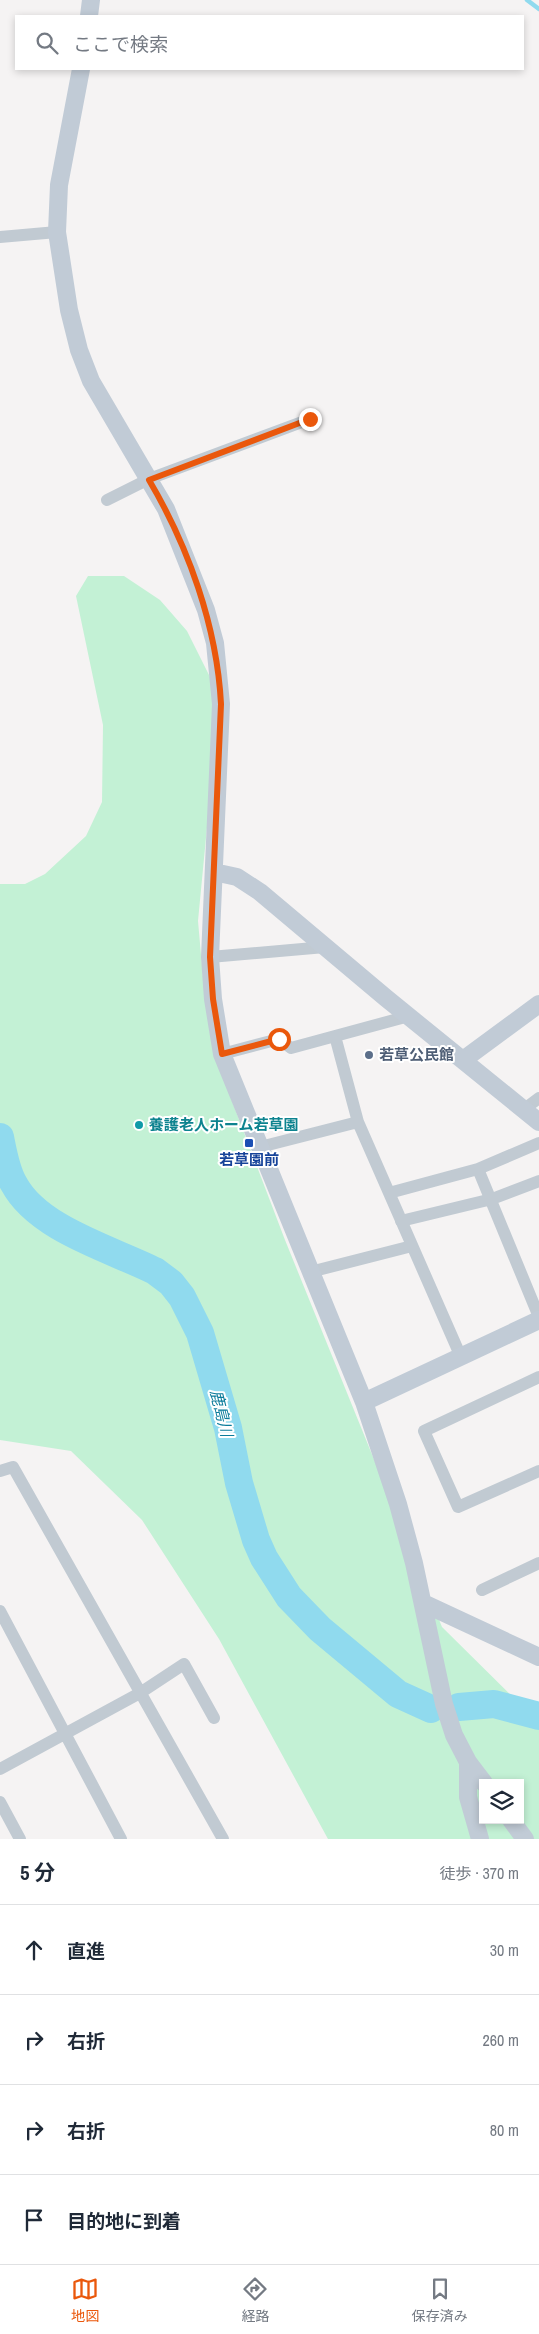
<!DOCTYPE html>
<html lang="ja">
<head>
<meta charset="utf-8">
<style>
	:root { --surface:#fff; --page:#f6f6f7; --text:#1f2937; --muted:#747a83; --line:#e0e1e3; --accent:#ea580c }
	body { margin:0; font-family:"Archivo Narrow","Noto Sans JP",sans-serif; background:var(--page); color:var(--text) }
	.controls { position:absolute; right:15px; bottom:15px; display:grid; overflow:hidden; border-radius:0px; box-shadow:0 2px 8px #0003 }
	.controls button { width:45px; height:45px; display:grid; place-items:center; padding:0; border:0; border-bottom:1px solid var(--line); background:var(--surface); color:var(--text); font:25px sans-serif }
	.stop { position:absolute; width:15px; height:15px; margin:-11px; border:4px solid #ea580c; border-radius:50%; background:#fff }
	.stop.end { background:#ea580c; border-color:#fff; box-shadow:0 1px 5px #0008 }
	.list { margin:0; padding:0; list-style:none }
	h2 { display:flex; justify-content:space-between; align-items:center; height:65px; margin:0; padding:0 20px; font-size:21px }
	h2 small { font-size:16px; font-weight:400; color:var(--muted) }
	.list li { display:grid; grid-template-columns:32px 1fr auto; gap:15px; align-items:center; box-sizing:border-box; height:90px; padding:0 20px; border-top:1px solid var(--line) }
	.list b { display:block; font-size:19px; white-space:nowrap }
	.list em { font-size:16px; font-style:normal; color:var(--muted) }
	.icon { flex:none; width:28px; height:28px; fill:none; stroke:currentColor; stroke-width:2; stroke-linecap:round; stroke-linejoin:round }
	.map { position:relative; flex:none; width:539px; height:1839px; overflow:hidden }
	.search { position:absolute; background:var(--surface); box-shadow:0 2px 8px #0003; left:15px; right:15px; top:15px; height:55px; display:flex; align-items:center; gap:12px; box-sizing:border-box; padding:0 18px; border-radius:0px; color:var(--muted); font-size:19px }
	.sheet { height:425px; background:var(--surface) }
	nav { display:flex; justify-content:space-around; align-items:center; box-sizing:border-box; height:70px; border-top:1px solid var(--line); background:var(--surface); font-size:14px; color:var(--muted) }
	nav a { display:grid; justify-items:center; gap:2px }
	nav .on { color:var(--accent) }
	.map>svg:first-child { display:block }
	.green { fill:#c3f1d5; fill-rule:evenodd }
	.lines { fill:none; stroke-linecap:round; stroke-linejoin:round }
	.stream { stroke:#90daee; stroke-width:4.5 }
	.river { stroke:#90daee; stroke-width:28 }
	.street { stroke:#c1cad2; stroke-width:12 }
	.secondary { stroke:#c1cbd6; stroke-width:18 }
	.route { stroke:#ea580c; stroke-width:6 }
	.service-dot { fill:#5c6f8a; stroke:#fff; stroke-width:2 }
	.culture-dot { fill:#0f9aa8; stroke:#fff; stroke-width:2 }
	.transit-dot { fill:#1a4fb4; stroke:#fff; stroke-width:2 }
	.labels { text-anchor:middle; stroke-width:4; stroke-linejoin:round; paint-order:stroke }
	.service-label { font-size:15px; font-weight:bold; fill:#4e5e75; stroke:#fff; text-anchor:start }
	.culture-label { font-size:15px; font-weight:bold; fill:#0d838f; stroke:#fff; text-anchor:start }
	.transit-label { font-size:15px; font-weight:bold; fill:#164399; stroke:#fff }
	.water-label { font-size:16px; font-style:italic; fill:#0c7c9b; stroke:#fff }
</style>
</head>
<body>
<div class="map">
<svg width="539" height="1839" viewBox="0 0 539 1839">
	<rect width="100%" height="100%" fill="#f5f3f3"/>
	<path class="green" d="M88 576H124L160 600 187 631 211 679 218 713 198 921 203 977 227 1088 285 1240 442 1627 539 1723V1839H328L219 1639 142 1520 71 1451 0 1440V884H25L45 874 86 836 102 802 103 725 76 596ZM483 1783H520V1820H483Z"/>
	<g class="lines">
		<path class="stream" d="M527 0 539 9"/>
		<path class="river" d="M0 1137C3 1152 6 1171 14 1184 38 1229 111 1249 155 1271L171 1283 182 1297 200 1333 228 1428 239 1483 256 1540 264 1558 289 1597 320 1629 398 1694 431 1709
			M459 1707 494 1704 539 1716"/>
		<path class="street" d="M0 237 57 232
			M107 500 149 479 310 419
			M210 957 325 947
			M335 1036 358 1122 461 1357
			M222 1054 279 1039 291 1048 409 1016
			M523 1110 539 1098
			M260 1147 358 1122
			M478 1169 539 1317
			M389 1193 478 1169 539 1143
			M401 1221 492 1199 539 1181
			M310 1272 412 1246
			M539 1377 424 1431 458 1507 539 1471
			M0 1471 13 1467 223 1839
			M482 1590 539 1563
			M0 1611 121 1839
			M0 1769 140 1693 184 1664 214 1718
			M0 1802 20 1839"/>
		<path class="secondary" d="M89 16 91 0
			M81 69 59 185 57 232 69 310 79 350 91 381 166 509 206 610 215 643 221 704 210 957 213 999 222 1054 364 1402 398 1504 414 1563 444 1704 454 1735 468 1762 484 1783
			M214 872 237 877 260 892 386 998 539 1122
			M463 1060 539 1004
			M364 1402 539 1320
			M423 1603 539 1657
			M468 1762V1797L480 1839
			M511 1820 525 1839"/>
	</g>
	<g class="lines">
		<path class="route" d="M279 1039 222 1054 213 999 210 957 221 704C217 626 188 546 149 480L310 419"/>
	</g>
	<circle class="service-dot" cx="369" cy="1055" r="5"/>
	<circle class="culture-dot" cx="139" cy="1125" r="5"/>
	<rect class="transit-dot" x="244" y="1138" width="10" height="10" rx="2.5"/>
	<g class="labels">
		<g class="service-label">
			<text x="379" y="1060">若草公民館</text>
		</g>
		<g class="culture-label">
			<text x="149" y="1130">養護老人ホーム若草園</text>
		</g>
		<g class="transit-label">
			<text x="249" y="1165">若草園前</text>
		</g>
		<g class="water-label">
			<text transform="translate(222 1413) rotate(76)" y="6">鹿島川</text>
		</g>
	</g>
</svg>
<div class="controls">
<button><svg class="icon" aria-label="layers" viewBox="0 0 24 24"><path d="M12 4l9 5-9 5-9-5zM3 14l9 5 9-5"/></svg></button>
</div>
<div class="stop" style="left:279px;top:1039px"></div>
<div class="stop end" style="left:310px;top:419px"></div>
<div class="search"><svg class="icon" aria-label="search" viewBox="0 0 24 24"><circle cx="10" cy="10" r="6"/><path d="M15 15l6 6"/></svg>ここで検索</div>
</div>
<section class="sheet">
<h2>5 分<small>徒歩 · 370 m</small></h2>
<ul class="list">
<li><svg class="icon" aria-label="ahead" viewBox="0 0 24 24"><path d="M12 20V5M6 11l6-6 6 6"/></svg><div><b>直進</b></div><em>30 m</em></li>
<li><svg class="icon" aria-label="right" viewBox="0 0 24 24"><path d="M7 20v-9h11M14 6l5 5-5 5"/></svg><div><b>右折</b></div><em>260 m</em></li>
<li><svg class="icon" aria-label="right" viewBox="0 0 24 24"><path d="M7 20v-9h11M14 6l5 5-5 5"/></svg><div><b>右折</b></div><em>80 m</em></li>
<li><svg class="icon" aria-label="arrive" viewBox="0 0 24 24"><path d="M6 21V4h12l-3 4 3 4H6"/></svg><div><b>目的地に到着</b></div></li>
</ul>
</section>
<nav>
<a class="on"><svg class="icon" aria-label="map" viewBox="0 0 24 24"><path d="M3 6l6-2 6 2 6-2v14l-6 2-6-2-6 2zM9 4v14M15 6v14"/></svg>地図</a>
<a><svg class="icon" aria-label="directions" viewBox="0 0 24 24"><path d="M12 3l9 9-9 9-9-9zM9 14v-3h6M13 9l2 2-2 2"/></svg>経路</a>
<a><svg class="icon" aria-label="saved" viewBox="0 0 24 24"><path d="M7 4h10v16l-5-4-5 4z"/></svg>保存済み</a>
</nav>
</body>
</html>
